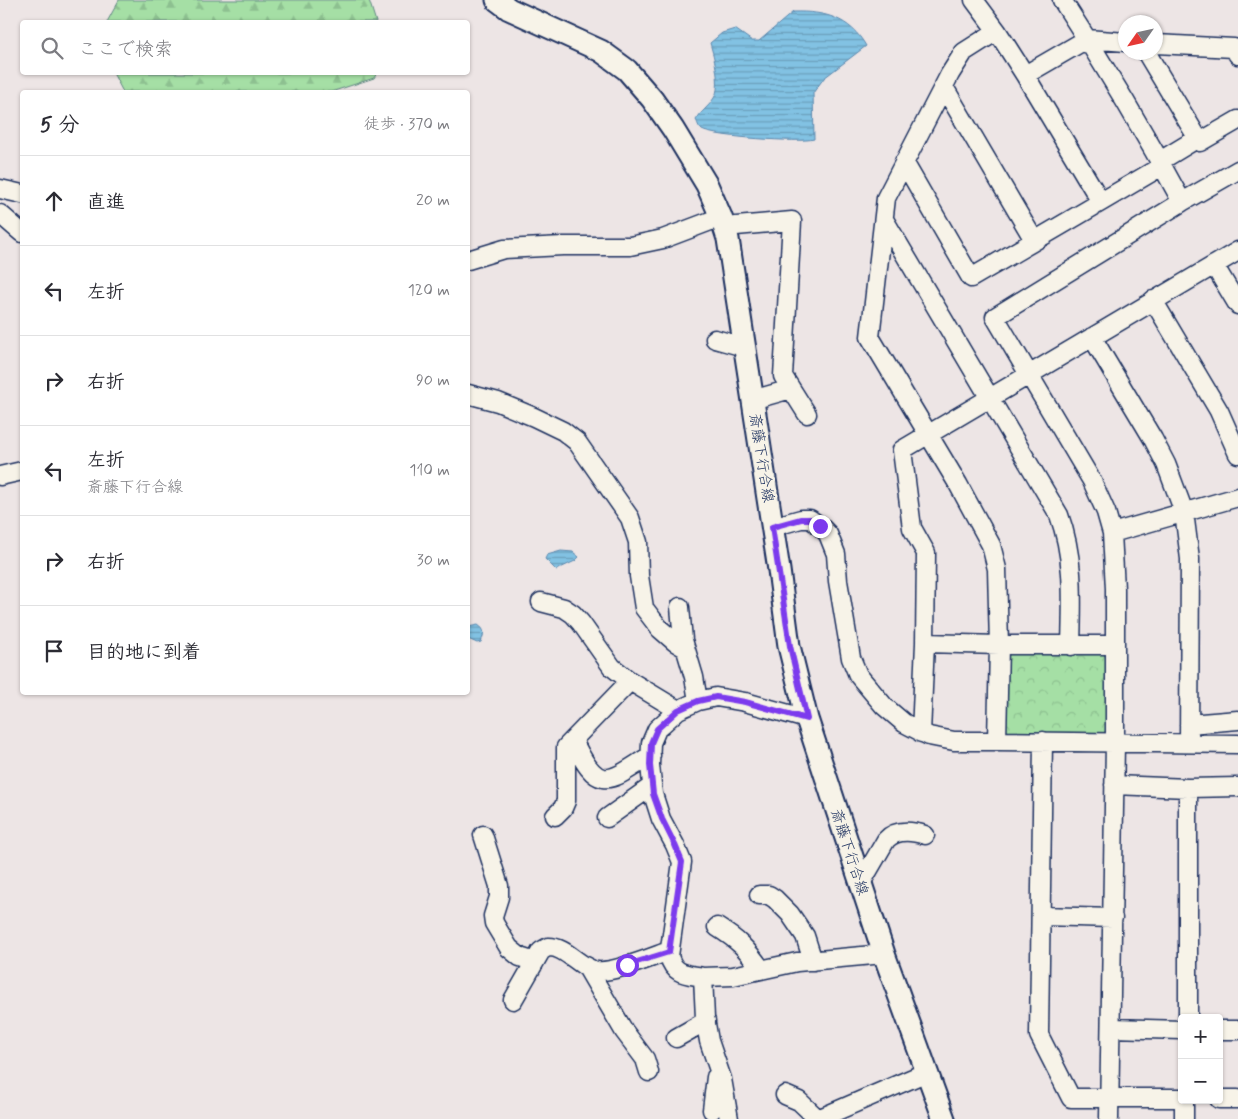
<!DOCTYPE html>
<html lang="ja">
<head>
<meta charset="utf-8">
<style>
	:root { --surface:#fff; --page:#f7f7f7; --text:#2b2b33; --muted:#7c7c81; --line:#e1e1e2 }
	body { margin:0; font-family:Mynerve,"Klee One",sans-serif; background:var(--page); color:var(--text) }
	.controls { position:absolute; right:15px; bottom:15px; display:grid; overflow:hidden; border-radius:5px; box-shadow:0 1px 4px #0004 }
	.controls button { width:45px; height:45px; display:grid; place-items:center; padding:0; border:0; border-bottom:1px solid var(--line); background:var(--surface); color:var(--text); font:25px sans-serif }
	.compass { position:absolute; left:1118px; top:15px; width:45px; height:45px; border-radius:50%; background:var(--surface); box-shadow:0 1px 4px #0004; rotate:236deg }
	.stop { position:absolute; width:15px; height:15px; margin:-11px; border:4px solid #7c3aed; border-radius:50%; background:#fff }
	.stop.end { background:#7c3aed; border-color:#fff; box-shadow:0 1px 5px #0008 }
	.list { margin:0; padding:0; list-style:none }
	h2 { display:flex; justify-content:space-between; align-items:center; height:65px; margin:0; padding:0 20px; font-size:21px }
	h2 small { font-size:16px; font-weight:400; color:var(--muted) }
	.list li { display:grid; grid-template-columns:32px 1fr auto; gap:15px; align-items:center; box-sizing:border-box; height:90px; padding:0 20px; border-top:1px solid var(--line) }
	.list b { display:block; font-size:19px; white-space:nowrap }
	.list p { margin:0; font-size:16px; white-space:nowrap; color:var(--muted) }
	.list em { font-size:16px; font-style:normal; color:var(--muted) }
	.icon { flex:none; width:28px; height:28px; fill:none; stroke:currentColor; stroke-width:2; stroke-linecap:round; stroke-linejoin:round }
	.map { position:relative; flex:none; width:1238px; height:1119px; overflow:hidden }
	.search { position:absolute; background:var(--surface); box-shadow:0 1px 4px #0004; left:20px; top:20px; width:450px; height:55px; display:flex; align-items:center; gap:12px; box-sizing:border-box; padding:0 18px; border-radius:5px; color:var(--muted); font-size:19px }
	.panel { position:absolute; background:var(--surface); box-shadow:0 1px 4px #0004; left:20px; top:90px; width:450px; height:605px; border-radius:5px }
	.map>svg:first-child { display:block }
	.forest { fill:url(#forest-firs); stroke:#608782 }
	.park { fill:url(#park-crowns); stroke:#608782 }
	.water { fill:url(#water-rules); stroke:#5987ae }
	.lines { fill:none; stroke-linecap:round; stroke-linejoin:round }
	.minor-casing { stroke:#1b2f5e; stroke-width:21 }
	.major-casing { stroke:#1b2f5e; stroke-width:25 }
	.minor { stroke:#f7f3e8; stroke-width:18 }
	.major { stroke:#f7f3e8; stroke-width:21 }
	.route { stroke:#7c3aed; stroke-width:6 }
	.labels { text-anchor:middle; stroke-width:4.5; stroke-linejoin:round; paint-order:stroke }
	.street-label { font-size:15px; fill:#1b2f5e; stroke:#f7f3e8 }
</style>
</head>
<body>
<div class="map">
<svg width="1238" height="1119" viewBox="0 0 1238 1119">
	<defs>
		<pattern id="forest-firs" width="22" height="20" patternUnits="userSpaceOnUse" patternTransform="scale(1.25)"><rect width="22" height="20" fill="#a5dfa5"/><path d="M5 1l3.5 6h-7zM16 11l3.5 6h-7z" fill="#8dc090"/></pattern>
		<pattern id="park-crowns" width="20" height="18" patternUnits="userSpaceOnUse" patternTransform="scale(1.25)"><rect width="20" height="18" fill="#a5dfa5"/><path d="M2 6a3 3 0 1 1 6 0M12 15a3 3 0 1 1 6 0" fill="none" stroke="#8dc090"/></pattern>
		<pattern id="water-rules" width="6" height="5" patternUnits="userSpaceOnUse" patternTransform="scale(1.25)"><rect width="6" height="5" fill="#82c2e3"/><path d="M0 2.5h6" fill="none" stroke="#6a9ebb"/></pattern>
	</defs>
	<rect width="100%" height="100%" fill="#ede5e5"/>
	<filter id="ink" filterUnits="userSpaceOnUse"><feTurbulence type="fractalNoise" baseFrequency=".02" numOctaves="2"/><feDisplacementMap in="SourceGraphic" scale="10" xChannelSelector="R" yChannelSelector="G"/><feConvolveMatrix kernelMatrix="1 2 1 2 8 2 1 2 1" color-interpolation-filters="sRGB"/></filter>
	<g filter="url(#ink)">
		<path class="forest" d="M119 0H369L376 22H107Z
			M113 73H377L374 78 331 92H123Z"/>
		<path class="park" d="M1003 650 1107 653 1106 736 1003 735Z"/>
		<path class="water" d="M793 12C825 11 850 18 866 46L824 78 813 93 814 139C801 143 713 137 702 130 698 127 698 123 696 120 701 111 709 107 714 98 722 86 714 57 710 43L722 33 735 29 752 41H759Z
			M561 551 573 552 579 557 575 561 556 570 545 559 547 555Z
			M478 625C486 630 484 634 481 642L477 643 468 639V627Z"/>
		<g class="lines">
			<g class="minor-casing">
				<path id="minor" d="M1062 0C1105 66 1145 133 1182 202
					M997 31 964 52 950 74 886 198 870 337 958 484 991 545 997 569 999 645 997 741 1238 744
					M1156 44 1234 48 1238 55
					M1146 52 1200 142 1238 120
					M1025 75 1087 39 1126 42
					M944 87 1034 240
					M1160 161 1198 138
					M904 162 971 278 1101 202 1025 75 997 31 974 0
					M0 189 22 194
					M1101 202 1162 166
					M0 214 22 233
					M885 221 1059 515C1075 559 1072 600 1071 646
					M725 227 792 221 783 376 807 414
					M468 260 504 249 563 246H630L663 239 721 217
					M1214 265 1238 305
					M1153 300 1219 411 1238 454
					M1092 337 1153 439 1166 464 1184 512 1190 559 1189 743
					M715 339 744 347
					M468 394 498 402 534 417 563 431 577 442 630 518 638 542 639 576 644 608 660 629 675 642 685 648
					M752 400 791 389
					M0 476 22 471
					M772 527 801 519H810L820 526 828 534 836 554 838 581 851 658 858 675 884 706 904 723 929 736 954 741H997
					M1112 533 1238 497
					M541 602 564 608 573 614 581 623 612 667 630 681
					M680 607 683 640 694 677 698 701
					M1114 645H999L925 643 926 553 912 528 902 450 1238 251
					M1189 724 1238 720
					M921 733 925 643
					M573 740C598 794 608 783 651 755
					M1043 741 1039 1035 1071 1098H1182
					M1114 785 1188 788 1238 787
					M1188 788V1018
					M555 816 563 808 566 801V747L630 681 678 710
					M607 818 652 786
					M483 835 499 886V897L493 916 494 923 509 948 520 957 535 962
					M861 883 886 840C896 829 912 831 925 835
					M759 895H769L775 899 790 914 805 936 813 961
					M1041 916 1113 918
					M717 927C738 940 747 949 761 969
					M586 966 624 1031 645 1059 649 1072
					M703 977C686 974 674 975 669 956L682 862 675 845 661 819 653 794 650 765 651 743 657 729 678 710 698 701 716 697 745 702 807 719
					M513 1000 541 951 548 947C566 946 579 968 597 971 614 973 652 957 669 951
					M1112 1028 1182 1030
					M1219 1030H1238
					M676 1038 706 1021
					M785 1095 799 1101 818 1119
					M1219 1099H1238
					M1184 1100V1119
					M712 1110 716 1077
					M729 1119 722 1079 709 1041 705 1018 703 977 733 976 797 962 884 954
					M818 1119 927 1072
					M1109 1119 1115 743V589L1112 533 1106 512 1092 481 995 317 1182 202 1238 170"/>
			</g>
			<g class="major-casing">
				<path id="major" d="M497 0 509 9 601 51 627 70 652 99 673 129 707 185 721 217 728 239 779 570 789 646 807 719 884 954 944 1119"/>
			</g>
			<use href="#minor" class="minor"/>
			<use href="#major" class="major"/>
		</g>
	</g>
	<g class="lines" filter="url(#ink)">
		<path class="route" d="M627 965 669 952 682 862 675 845 662 819 653 794 650 765 651 743 657 729 678 710 698 701 716 697 745 702 807 719 790 646 772 527 801 519H810L820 526"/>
	</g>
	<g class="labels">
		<g class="street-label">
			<text transform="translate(762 458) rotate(81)" y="5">斎藤下行合線</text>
			<text transform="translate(850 852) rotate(72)" y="5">斎藤下行合線</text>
		</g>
	</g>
</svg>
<div class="controls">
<button>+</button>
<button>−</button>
</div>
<svg class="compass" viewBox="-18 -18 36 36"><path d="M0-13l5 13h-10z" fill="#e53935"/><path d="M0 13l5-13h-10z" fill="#7c7c81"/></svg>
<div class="stop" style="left:627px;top:965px"></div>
<div class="stop end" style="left:820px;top:526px"></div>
<div class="search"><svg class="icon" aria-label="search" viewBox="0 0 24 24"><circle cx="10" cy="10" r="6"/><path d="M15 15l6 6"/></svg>ここで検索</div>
<section class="panel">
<h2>5 分<small>徒歩 · 370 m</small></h2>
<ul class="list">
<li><svg class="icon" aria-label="ahead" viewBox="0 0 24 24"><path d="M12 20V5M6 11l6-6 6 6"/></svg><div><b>直進</b></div><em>20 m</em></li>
<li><svg class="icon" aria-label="left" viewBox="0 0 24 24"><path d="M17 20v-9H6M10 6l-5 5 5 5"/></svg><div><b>左折</b></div><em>120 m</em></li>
<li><svg class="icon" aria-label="right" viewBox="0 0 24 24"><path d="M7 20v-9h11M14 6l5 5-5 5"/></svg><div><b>右折</b></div><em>90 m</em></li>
<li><svg class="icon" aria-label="left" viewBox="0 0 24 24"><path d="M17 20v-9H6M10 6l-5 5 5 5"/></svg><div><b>左折</b><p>斎藤下行合線</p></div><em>110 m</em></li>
<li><svg class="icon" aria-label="right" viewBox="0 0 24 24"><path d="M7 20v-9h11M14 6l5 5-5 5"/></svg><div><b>右折</b></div><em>30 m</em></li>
<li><svg class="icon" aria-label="arrive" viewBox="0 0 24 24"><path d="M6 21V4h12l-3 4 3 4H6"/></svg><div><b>目的地に到着</b></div></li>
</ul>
</section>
</div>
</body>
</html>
